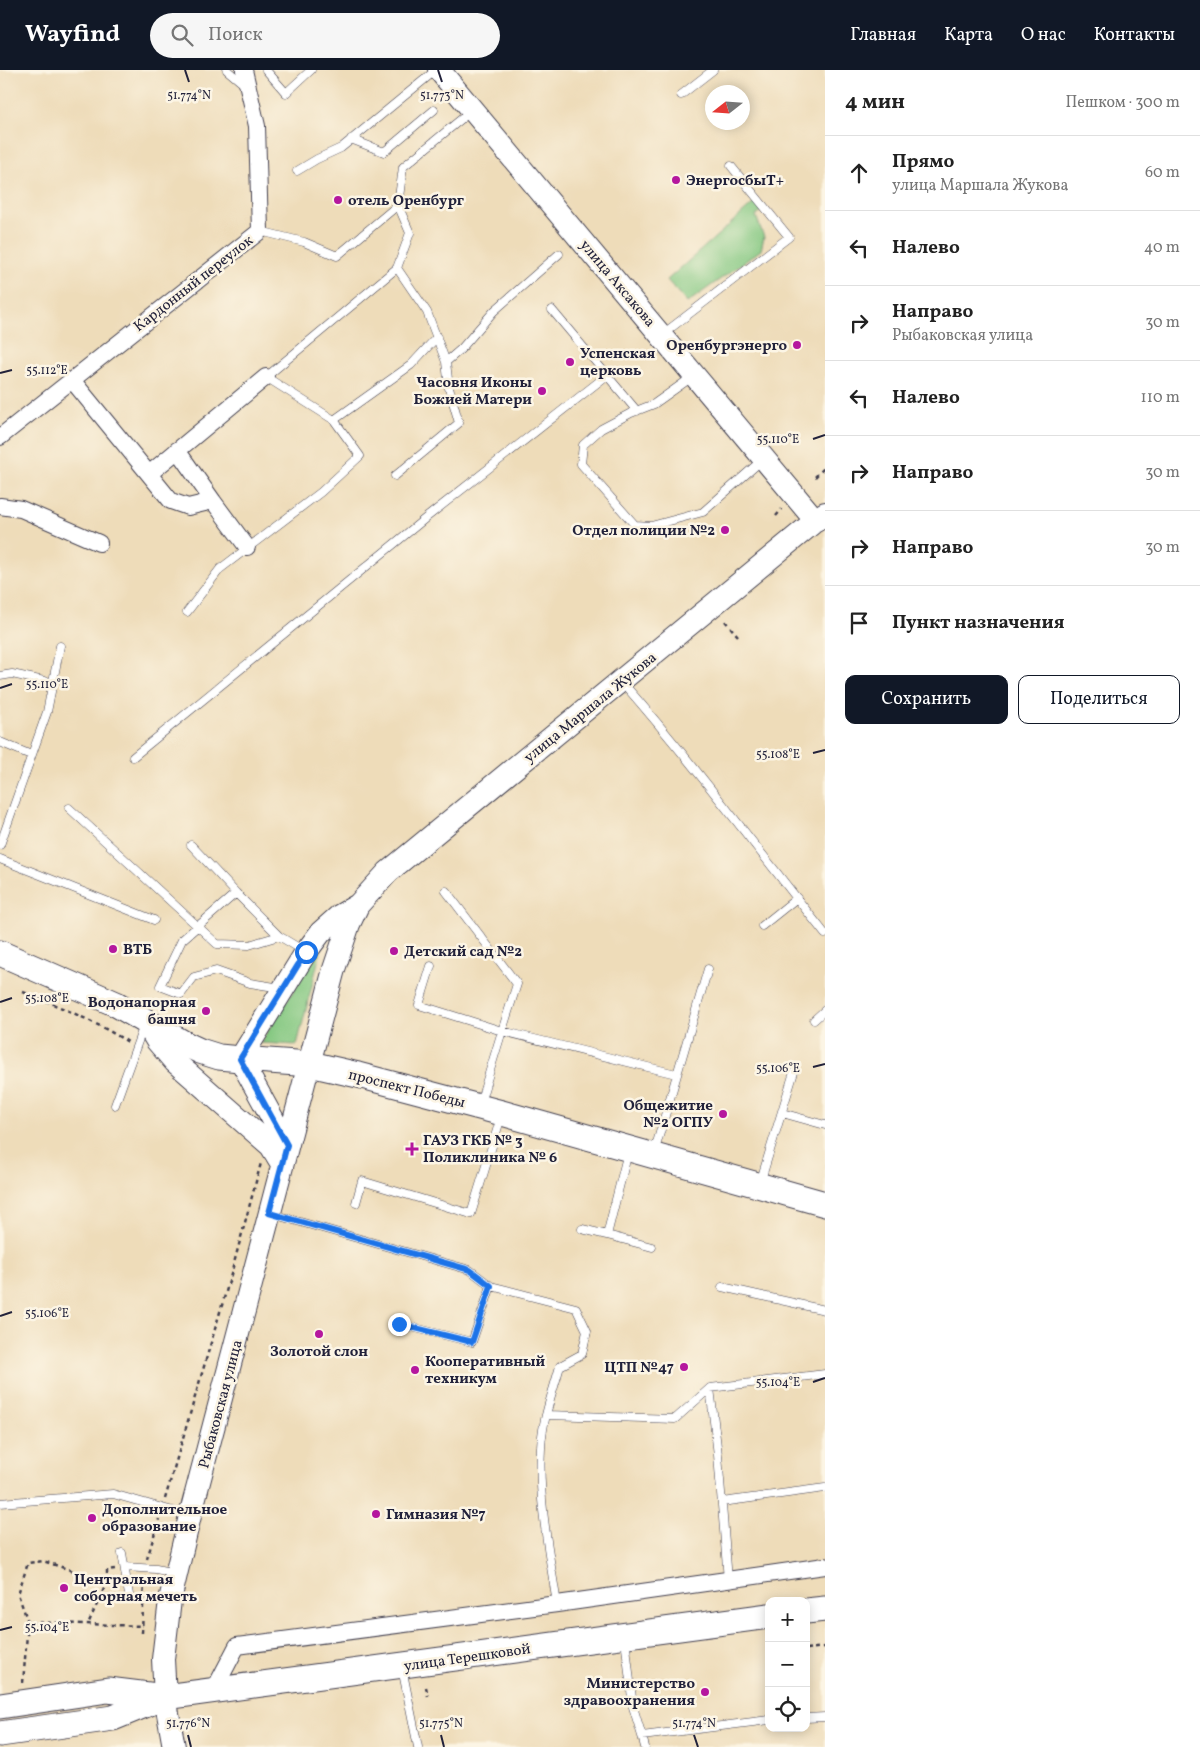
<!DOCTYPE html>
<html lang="ru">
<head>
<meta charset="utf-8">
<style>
	:root { --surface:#fff; --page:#f6f6f6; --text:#222; --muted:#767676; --line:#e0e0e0; --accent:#111827 }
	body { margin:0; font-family:Vollkorn,serif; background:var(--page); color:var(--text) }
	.controls { position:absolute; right:15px; bottom:15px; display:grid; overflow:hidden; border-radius:10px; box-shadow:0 2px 12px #0003 }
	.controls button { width:45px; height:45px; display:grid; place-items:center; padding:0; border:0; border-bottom:1px solid var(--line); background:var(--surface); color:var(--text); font:25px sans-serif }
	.compass { position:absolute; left:705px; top:15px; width:45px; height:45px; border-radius:50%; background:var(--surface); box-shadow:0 2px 12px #0003; rotate:253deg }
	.stop { position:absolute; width:15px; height:15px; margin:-11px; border:4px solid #1a73e8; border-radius:50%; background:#fff }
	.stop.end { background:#1a73e8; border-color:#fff; box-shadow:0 1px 5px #0008 }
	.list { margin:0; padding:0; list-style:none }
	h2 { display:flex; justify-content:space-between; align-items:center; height:65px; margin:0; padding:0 20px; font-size:21px }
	h2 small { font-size:16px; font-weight:400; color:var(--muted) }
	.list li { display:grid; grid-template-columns:32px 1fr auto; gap:15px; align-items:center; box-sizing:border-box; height:75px; padding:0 20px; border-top:1px solid var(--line) }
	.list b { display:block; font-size:19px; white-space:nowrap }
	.list p { margin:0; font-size:16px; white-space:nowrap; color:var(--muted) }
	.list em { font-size:16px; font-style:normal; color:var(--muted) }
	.actions { display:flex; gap:10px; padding:15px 20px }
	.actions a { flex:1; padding:11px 0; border:1px solid var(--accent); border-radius:10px; text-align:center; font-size:18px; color:var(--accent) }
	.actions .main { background:var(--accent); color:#fff }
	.icon { flex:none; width:28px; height:28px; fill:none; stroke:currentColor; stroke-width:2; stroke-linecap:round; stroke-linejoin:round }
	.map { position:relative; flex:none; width:825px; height:1677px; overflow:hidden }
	header { display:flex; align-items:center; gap:30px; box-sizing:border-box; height:70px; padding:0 25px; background:var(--accent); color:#fff }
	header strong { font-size:24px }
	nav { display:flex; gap:28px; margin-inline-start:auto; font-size:18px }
	.search { width:350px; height:45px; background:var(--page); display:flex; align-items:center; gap:12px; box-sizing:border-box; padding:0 18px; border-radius:28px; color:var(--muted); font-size:19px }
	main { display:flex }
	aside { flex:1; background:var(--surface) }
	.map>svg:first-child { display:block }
	.green { fill:#84c881; stroke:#53755e }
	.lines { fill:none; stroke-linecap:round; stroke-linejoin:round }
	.lane-casing { stroke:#413e4e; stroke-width:9 }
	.street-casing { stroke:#413e4e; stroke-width:18 }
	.secondary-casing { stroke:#413e4e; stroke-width:24 }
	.primary-casing { stroke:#413e4e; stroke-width:27 }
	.path { stroke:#413e4e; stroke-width:2.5; stroke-dasharray:4 4; stroke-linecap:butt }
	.lane { stroke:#fff; stroke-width:8 }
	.street { stroke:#fff; stroke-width:16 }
	.secondary { stroke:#fff; stroke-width:22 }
	.primary { stroke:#fff; stroke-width:25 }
	.route { stroke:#1a73e8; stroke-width:6 }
	.ticks { fill:none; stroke:#22223b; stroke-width:2 }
	.poi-dot { fill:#b5179e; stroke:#fcf5e5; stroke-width:2 }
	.labels { text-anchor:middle; stroke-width:5; stroke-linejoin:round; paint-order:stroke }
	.poi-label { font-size:15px; font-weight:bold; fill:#22223b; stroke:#fcf5e5; text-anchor:start }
	.street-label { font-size:15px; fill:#22223b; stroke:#fcf5e5 }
	.ticks-label { font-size:12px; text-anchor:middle; fill:#22223b; stroke:#fcf5e5; stroke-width:5; stroke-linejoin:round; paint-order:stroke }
</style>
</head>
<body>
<header>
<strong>Wayfind</strong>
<div class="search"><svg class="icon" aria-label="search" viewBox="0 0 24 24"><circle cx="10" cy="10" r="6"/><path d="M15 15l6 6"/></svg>Поиск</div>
<nav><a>Главная</a><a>Карта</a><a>О нас</a><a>Контакты</a></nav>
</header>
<main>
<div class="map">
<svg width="825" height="1677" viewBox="0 0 825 1677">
	<rect width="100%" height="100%" fill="#fcf5e5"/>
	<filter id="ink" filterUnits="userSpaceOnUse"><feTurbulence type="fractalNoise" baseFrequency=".02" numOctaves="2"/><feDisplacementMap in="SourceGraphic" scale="10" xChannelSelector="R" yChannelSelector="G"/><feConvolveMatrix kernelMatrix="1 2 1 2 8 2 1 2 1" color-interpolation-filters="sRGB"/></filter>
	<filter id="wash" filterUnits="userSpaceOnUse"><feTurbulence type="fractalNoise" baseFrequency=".0096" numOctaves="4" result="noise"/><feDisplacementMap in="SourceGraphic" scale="20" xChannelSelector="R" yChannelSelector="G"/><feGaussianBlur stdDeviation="1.12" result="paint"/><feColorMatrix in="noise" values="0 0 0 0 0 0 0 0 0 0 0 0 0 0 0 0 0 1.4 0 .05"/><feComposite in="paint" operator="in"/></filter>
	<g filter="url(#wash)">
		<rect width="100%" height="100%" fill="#eedcb9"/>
		<path class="green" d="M755 132 762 141 756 146 764 167 761 180 687 233 667 210Z
			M322 876 297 975 260 973Z"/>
	</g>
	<g filter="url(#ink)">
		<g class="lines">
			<g class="lane-casing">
				<path id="lane" d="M227 0 246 16
					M266 0 286 23 311 0
					M681 25 713 0
					M351 69 384 82 434 40
					M297 101 317 89 341 78 436 0
					M260 161 304 172 337 186 398 135
					M397 198 427 242 446 292
					M552 240 637 341
					M663 264 789 167 731 96
					M692 307 654 334 631 343 601 359 583 375 581 394 635 455 651 456 703 442 762 390
					M334 350 411 295 437 267
					M395 406 459 353 449 318 446 292 461 279 494 241 559 184
					M187 542 220 499 321 422 360 386 334 350 266 307 397 198 410 163 398 135 403 97 471 41
					M0 606 12 604 53 613
					M623 613C694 694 758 780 825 864
					M0 672 31 685
					M133 687 427 447 606 306
					M69 738 217 874 249 875 279 866
					M0 775 47 642 60 576
					M191 775 236 823 279 866 304 881
					M0 789 154 850
					M236 823 182 870 160 916 181 924 194 907 216 901 250 913 281 918
					M762 856 797 828
					M431 896 419 935 502 961 517 914 446 821
					M814 950 825 940
					M480 1033 502 961 676 1004
					M115 1035 144 955
					M782 1043 825 1055
					M628 1082 607 1165 652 1177
					M654 1083 708 899
					M760 1113 794 1002
					M356 1133 362 1111 471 1144 501 1047
					M272 1144 470 1200 491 1216 576 1238 587 1261 582 1284 560 1296C553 1322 542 1350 541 1378 538 1430 549 1482 557 1534
					M582 1159 607 1165
					M722 1217 825 1240
					M399 1254 472 1272 491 1216
					M547 1345 675 1349 710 1318
					M722 1432 825 1418
					M0 1433 113 1424 187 1445
					M122 1483 129 1525
					M125 1497 156 1499 174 1503
					M728 1510 718 1385 710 1318 825 1304
					M625 1568 633 1637 642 1666 769 1650
					M402 1598 418 1677
					M806 1648 825 1647
					M642 1666 645 1677"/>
			</g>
			<g class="street-casing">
				<path id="street" d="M72 310 171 431 188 437 213 431 247 477
					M0 367 260 161 257 56 244 0
					M177 380 213 431
					M149 404 266 307
					M0 436 21 439 99 473
					M214 1620 237 1576 557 1534 825 1496"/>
			</g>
			<g class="secondary-casing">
				<path id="secondary" d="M439 0 816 451
					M145 951 157 971 175 992 271 1076 282 1094
					M287 1075 240 989 306 882 321 862 339 846 358 835
					M174 1677 165 1627 163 1589 170 1530 190 1446 334 899 349 854 358 835 388 802 825 443"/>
			</g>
			<g class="primary-casing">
				<path id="primary" d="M0 883 116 934 185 974 200 981 219 987 240 989 310 994 358 1005 502 1043 825 1134
					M806 1541 825 1539
					M0 1636 108 1620 165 1627 769 1546
					M0 1664 113 1648 162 1628"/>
			</g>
			<path class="path" d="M815 407 825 397
				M776 446 782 439
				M725 551 738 566
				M23 922C59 936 94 951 128 972
				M165 1429 230 1208 261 1093
				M147 1489 159 1449
				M107 1512V1500L115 1499
				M28 1552 18 1524 28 1493 43 1491 107 1512 88 1554
				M142 1563 144 1509
				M806 1579 825 1577
				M23 1613 28 1552 143 1556
				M426 1617 428 1626"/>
			<use href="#lane" class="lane"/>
			<use href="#street" class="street"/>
			<use href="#secondary" class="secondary"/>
			<use href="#primary" class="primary"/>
		</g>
	</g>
	<g class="lines" filter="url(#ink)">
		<path class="route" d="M306 882 240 989 287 1075 269 1143 470 1200 491 1216 472 1272 399 1254"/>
	</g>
	<path class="ticks" d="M185 0 189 12M438 0 442 12M0 303 12 300M813 369 825 365M0 618 12 614M813 683 825 680M0 932 12 928M813 997 825 994M0 1246 12 1242M813 1312 825 1308M0 1560 12 1557M188 1665 191 1677M441 1665 444 1677M694 1665 698 1677"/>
	<g class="poi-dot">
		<circle cx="676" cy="110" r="5"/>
		<circle cx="338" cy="130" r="5"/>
		<circle cx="797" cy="275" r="5"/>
		<circle cx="570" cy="292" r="5"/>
		<circle cx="542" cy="321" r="5"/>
		<circle cx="725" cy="460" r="5"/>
		<circle cx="113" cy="879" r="5"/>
		<circle cx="394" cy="881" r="5"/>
		<circle cx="206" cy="941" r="5"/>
		<circle cx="723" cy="1044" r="5"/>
		<path d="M409.5 1071.5h5v5h5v5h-5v5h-5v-5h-5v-5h5z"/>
		<circle cx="319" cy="1264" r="5"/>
		<circle cx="684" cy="1297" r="5"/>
		<circle cx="415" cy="1300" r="5"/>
		<circle cx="376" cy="1444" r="5"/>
		<circle cx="92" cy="1448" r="5"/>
		<circle cx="64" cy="1518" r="5"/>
		<circle cx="705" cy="1622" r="5"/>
	</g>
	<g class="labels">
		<g class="poi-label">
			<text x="686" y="115">ЭнергосбыТ+</text>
			<text x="348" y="135">отель Оренбург</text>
			<text x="787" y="280" text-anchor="end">Оренбургэнерго</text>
			<text x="580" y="288">Успенская<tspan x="580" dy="17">церковь</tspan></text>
			<text x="532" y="317" text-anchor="end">Часовня Иконы<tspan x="532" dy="17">Божией Матери</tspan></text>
			<text x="715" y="465" text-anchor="end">Отдел полиции №2</text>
			<text x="123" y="884">ВТБ</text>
			<text x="404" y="886">Детский сад №2</text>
			<text x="196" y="937" text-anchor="end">Водонапорная<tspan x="196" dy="17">башня</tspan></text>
			<text x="713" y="1040" text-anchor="end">Общежитие<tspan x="713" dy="17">№2 ОГПУ</tspan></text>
			<text x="423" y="1075">ГАУЗ ГКБ № 3<tspan x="423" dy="17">Поликлиника № 6</tspan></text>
			<text x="319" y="1286" text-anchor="middle">Золотой слон</text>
			<text x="425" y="1296">Кооперативный<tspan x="425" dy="17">техникум</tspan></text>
			<text x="674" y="1302" text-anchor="end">ЦТП №47</text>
			<text x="102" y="1444">Дополнительное<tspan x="102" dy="17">образование</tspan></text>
			<text x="386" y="1449">Гимназия №7</text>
			<text x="74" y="1514">Центральная<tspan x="74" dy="17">соборная мечеть</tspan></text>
			<text x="695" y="1618" text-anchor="end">Министерство<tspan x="695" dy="17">здравоохранения</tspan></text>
		</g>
		<g class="street-label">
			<text transform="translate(193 213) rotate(-38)" y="5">Кардонный переулок</text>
			<text transform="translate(618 213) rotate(50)" y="5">улица Аксакова</text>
			<text transform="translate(590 637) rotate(-39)" y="5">улица Маршала Жукова</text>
			<text transform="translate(407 1018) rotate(14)" y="5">проспект Победы</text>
			<text transform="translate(220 1334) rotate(-75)" y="5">Рыбаковская улица</text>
			<text transform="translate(467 1587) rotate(-8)" y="5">улица Терешковой</text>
		</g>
	</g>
	<g class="ticks-label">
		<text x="189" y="29">51.774°N</text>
		<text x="442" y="29">51.773°N</text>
		<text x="47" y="304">55.112°E</text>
		<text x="778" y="373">55.110°E</text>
		<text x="47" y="618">55.110°E</text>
		<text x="778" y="688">55.108°E</text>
		<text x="47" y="932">55.108°E</text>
		<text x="778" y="1002">55.106°E</text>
		<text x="47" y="1247">55.106°E</text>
		<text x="778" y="1316">55.104°E</text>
		<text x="47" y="1561">55.104°E</text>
		<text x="188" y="1657">51.776°N</text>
		<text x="441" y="1657">51.775°N</text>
		<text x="694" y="1657">51.774°N</text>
	</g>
</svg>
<div class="controls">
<button>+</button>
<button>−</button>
<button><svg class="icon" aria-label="locate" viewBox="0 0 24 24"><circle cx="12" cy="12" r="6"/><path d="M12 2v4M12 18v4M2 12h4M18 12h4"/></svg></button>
</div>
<svg class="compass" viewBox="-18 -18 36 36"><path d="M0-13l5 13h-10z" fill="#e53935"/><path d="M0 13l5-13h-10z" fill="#767676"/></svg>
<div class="stop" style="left:306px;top:882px"></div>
<div class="stop end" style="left:399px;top:1254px"></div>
</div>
<aside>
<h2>4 мин<small>Пешком · 300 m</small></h2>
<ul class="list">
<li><svg class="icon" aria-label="ahead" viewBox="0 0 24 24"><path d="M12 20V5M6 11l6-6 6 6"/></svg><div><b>Прямо</b><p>улица Маршала Жукова</p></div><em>60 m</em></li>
<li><svg class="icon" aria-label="left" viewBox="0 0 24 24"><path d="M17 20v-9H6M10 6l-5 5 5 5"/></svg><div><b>Налево</b></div><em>40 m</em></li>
<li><svg class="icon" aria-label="right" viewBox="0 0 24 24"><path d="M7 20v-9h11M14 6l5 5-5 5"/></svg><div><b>Направо</b><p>Рыбаковская улица</p></div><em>30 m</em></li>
<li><svg class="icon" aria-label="left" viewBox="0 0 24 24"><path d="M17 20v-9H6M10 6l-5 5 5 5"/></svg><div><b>Налево</b></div><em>110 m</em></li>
<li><svg class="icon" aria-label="right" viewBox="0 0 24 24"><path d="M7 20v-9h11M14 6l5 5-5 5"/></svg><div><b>Направо</b></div><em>30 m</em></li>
<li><svg class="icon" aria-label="right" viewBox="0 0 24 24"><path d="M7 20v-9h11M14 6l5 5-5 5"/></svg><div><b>Направо</b></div><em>30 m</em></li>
<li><svg class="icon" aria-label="arrive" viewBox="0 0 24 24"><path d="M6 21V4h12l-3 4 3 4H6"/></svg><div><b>Пункт назначения</b></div></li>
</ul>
<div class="actions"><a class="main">Сохранить</a><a>Поделиться</a></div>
</aside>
</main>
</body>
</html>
